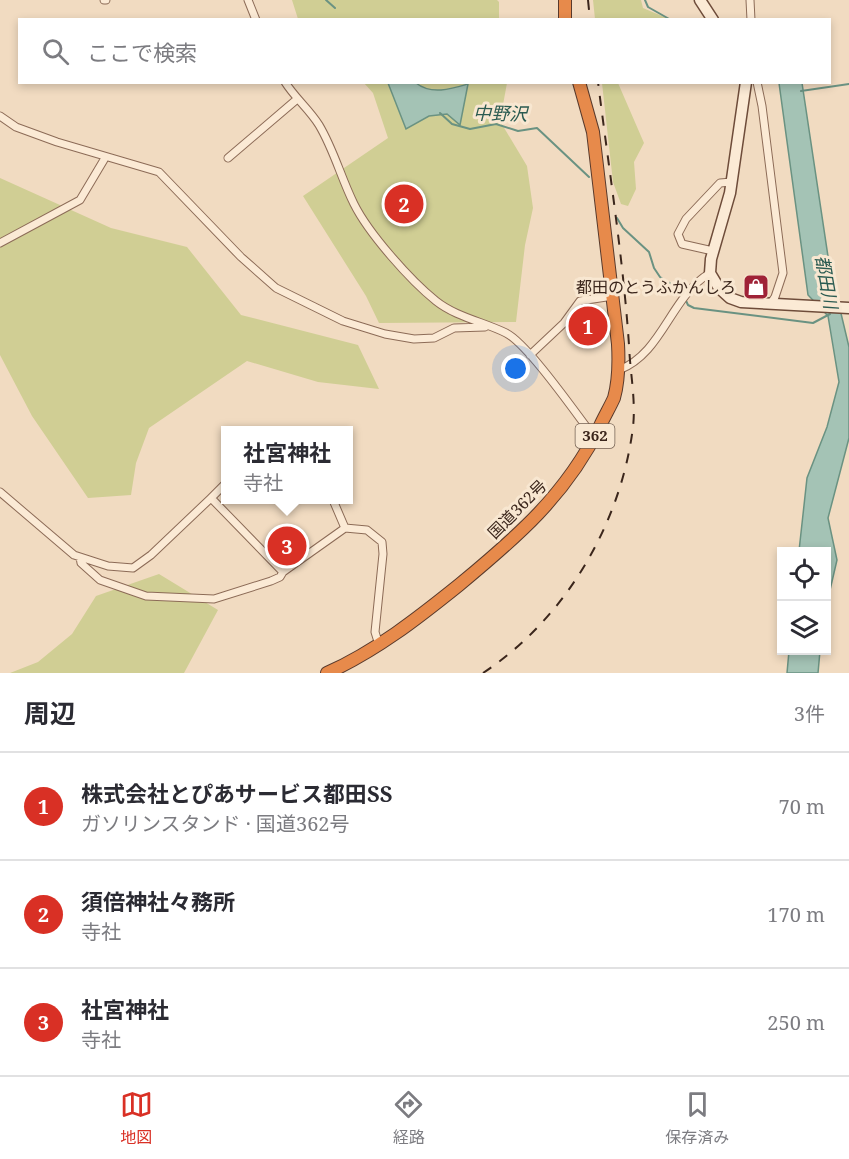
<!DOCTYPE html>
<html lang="ja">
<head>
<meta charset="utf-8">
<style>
	:root { --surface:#fff; --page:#f7f7f7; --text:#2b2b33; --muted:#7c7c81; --line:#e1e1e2; --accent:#d93025 }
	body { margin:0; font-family:"Noto Serif","Noto Sans JP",serif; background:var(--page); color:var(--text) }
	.controls { position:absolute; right:18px; bottom:18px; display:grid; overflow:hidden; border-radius:0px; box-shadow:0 3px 9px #0003 }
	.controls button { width:54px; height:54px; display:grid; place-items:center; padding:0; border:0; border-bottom:2px solid var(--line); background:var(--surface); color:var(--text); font:30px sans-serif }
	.you { position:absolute; left:516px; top:369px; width:21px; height:21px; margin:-15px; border:4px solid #fff; border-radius:50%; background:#1a73e8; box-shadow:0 0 0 9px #1a73e833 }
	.badge { display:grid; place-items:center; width:39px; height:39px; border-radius:50%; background:var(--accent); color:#fff; font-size:20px; font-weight:700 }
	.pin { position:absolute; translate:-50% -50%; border:3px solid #fff; box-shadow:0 2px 6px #0006 }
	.popup { position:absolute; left:221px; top:426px; width:132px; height:78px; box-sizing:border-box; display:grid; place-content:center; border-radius:0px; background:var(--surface); filter:drop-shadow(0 2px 4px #0005); font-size:20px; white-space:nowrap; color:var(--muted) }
	.popup b { font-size:22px; color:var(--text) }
	.popup::after { content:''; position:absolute; left:50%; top:100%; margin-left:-12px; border:12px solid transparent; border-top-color:var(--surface) }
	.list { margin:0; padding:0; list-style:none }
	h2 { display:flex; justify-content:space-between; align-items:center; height:78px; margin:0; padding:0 24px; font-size:26px }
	h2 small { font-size:20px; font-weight:400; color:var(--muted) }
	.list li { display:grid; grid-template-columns:39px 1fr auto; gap:18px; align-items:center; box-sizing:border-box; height:108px; padding:0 24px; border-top:2px solid var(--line) }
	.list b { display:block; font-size:22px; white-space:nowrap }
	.list p { margin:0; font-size:20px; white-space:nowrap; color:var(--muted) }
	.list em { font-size:20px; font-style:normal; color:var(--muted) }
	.icon { flex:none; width:33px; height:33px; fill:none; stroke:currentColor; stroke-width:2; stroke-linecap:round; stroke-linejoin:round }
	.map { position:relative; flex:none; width:849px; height:673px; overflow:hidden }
	.search { position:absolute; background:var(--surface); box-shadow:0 3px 9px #0003; left:18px; right:18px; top:18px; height:66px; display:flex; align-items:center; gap:15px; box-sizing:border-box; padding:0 21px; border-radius:0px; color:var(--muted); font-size:22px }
	.sheet { height:402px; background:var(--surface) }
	nav { display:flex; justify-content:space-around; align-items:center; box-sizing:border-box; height:84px; border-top:2px solid var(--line); background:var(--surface); font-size:16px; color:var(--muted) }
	nav a { display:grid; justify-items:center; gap:3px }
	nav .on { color:var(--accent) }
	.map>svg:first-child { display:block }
	.green { fill:#d0ce94 }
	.water { fill:#a4c3b5; stroke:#6a9282; stroke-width:1.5 }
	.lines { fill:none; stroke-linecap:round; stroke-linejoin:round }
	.stream { stroke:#6a9282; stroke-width:2 }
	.street-casing { stroke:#8c6b57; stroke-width:9 }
	.secondary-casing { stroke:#6e4c3a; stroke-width:13 }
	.highway-casing { stroke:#593a2c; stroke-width:14 }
	.street { stroke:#fbead5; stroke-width:7 }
	.secondary { stroke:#fbead5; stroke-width:10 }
	.highway { stroke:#e78a4b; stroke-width:12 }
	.rail { stroke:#3b261c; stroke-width:2; stroke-dasharray:10 10; stroke-linecap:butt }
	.labels { text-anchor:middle; stroke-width:6; stroke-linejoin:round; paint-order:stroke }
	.shield { fill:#f8e7d1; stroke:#746052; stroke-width:1.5 }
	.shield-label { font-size:15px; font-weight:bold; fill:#3b261c }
	.poi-label { font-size:16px; fill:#3b261c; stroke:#f8e7d1; text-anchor:end }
	.street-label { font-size:16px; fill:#3b261c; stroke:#f8e7d1 }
	.water-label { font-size:18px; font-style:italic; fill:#2b5b51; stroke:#f8e7d1 }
</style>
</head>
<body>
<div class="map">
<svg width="849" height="673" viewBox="0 0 849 673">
	<rect width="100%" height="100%" fill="#f1dbc1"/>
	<path class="green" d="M292 0H497L499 2V19H298Z
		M593 0H641L643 8 669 19H595Z
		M364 83H507L500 121 527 166 533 208 525 245 516 322 379 323 366 296 303 196 388 138 373 93Z
		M602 83H618L644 143 634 162 636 189 628 206 621 204 613 182Z
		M0 178 111 228 187 247 241 315 358 345 379 389 318 382 247 361 149 428 136 463 131 495 88 498 32 416 0 355Z
		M159 574 218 610 184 673H10L38 662 72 634 96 596Z"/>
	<path class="water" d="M388 83H416C431 95 451 89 468 84L460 125 447 114 429 116 406 129Z
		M779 83H802L829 263 849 347V438L828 518 837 560 827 603 826 552 799 551 807 478 827 427 839 382 828 316 808 295Z
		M789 651H820L818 673H787Z"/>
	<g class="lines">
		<path class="stream" d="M326 0 335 8
			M645 0 648 7 671 20
			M801 91 849 84
			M440 113 452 124 470 129 496 124 518 131 537 128 589 177
			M617 218 623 228 649 252 654 268 660 277 681 290 688 305 694 308 813 323 830 314"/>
		<g class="street-casing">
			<path id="street" d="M104 0H106
				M248 0 256 20
				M750 0 751 20
				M285 82C295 98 309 109 319 125 334 150 341 178 354 204 369 234 410 280 436 301 456 317 484 322 506 333 528 344 577 415 594 437
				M757 82 762 106 783 273 775 297 770 304
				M0 116 16 127 57 142 159 172 241 257 276 288 343 321 385 334 414 339 434 338 454 328 485 327
				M228 158 296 100
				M0 243 80 200 105 158
				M713 251 682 244 678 234 686 219 720 183 732 182
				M530 355 564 323 580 301 613 296
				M619 370C663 353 670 297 710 273
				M0 492 74 555 108 566 133 568 151 555 211 498 283 572 345 528 367 530 382 542 383 554 375 632 379 645
				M211 498 226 483
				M333 500 345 528
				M80 557 81 563 100 580 146 596 214 599 271 581 280 577 283 572"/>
		</g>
		<g class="secondary-casing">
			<path id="secondary" d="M700 0 713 20
				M746 82 730 193 711 259 710 273 719 288 730 298 741 302 849 308"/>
		</g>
		<g class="highway-casing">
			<path id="highway" d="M565 20V0
				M327 673C376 651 418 618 459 585 517 537 566 495 600 426 604 417 610 407 614 398 619 380 619 362 618 344L593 132 579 82"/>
		</g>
		<use href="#street" class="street"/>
		<use href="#secondary" class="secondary"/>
		<use href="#highway" class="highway"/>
		<path class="rail" d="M588 0 590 20
			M483 673C565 619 621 524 633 427 636 400 630 372 629 345 623 257 609 170 598 82"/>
	</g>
	<defs>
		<g id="shop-square" transform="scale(1.35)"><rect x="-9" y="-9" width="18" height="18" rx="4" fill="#9f2237" stroke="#f8e7d1"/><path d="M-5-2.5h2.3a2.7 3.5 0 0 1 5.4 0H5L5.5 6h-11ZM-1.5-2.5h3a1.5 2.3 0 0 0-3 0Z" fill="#fff"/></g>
	</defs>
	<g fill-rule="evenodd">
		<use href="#shop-square" x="756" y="287"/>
	</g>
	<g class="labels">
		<rect class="shield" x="575.5" y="424" width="39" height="24" rx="4.5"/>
		<g class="shield-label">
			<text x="595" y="441">362</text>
		</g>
		<g class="poi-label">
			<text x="736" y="293">都田のとうふかんしろ</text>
		</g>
		<g class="street-label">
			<text transform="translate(517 509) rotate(-45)" y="6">国道362号</text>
		</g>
		<g class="water-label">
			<text transform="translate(500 114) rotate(1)" y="6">中野沢</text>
			<text transform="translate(826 282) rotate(80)" y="6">都田川</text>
		</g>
	</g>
</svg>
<div class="controls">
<button><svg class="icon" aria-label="locate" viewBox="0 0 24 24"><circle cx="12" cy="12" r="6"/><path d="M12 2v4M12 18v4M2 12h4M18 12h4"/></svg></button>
<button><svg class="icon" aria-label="layers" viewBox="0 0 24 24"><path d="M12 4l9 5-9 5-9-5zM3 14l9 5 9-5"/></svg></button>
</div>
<div class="you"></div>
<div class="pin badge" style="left:588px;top:326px">1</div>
<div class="pin badge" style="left:404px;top:204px">2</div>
<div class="pin badge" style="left:287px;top:546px">3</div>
<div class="popup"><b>社宮神社</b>寺社</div>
<div class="search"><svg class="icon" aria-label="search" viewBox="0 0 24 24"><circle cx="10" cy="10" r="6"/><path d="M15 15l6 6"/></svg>ここで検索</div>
</div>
<section class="sheet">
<h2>周辺<small>3件</small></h2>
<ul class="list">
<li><span class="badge">1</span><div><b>株式会社とぴあサービス都田SS</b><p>ガソリンスタンド · 国道362号</p></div><em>70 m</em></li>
<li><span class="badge">2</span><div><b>須倍神社々務所</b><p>寺社</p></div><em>170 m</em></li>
<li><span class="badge">3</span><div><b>社宮神社</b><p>寺社</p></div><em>250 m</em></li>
</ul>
</section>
<nav>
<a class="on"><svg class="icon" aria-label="map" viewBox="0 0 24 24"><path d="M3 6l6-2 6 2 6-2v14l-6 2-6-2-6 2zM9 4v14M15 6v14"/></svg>地図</a>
<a><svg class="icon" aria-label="directions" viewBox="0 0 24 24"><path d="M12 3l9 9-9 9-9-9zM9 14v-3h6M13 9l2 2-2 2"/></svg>経路</a>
<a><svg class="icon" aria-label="saved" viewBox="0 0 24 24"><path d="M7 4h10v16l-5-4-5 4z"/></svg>保存済み</a>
</nav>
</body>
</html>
